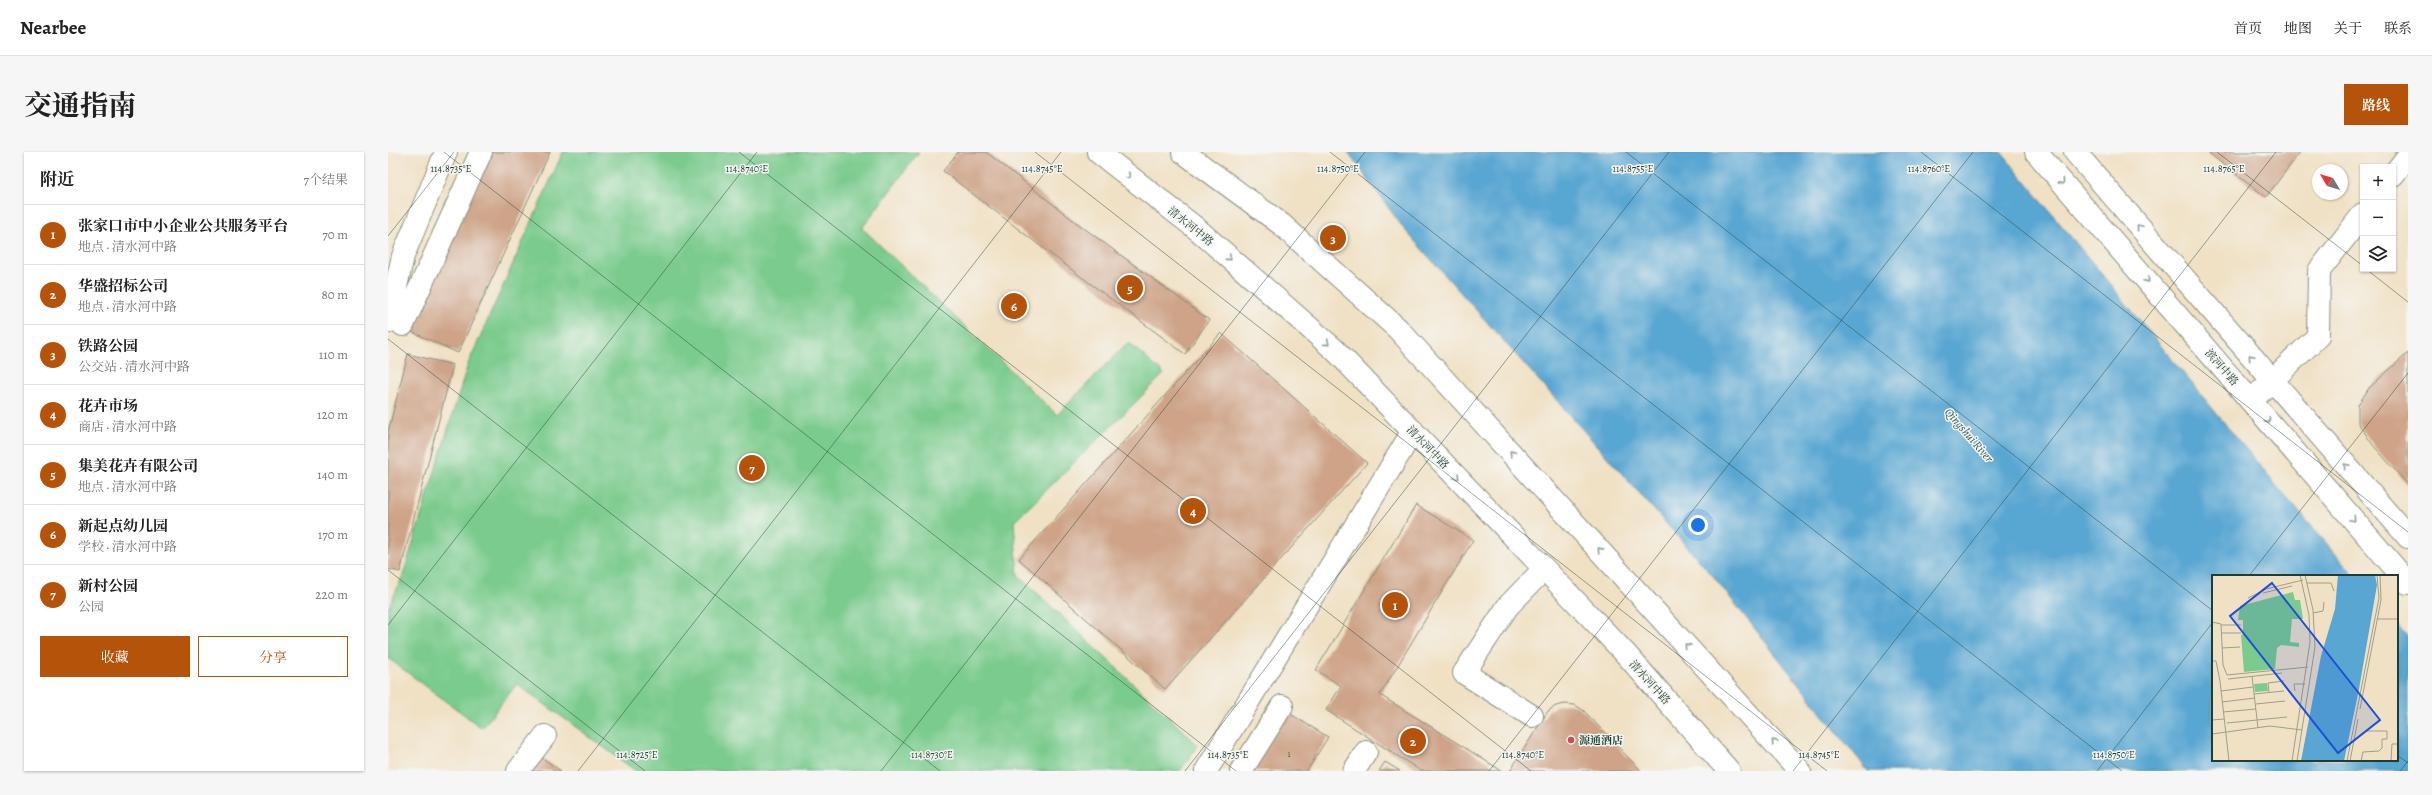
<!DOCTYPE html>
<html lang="zh">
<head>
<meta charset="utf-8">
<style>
	:root { --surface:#fff; --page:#f6f6f6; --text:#222; --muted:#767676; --line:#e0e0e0; --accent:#b45309 }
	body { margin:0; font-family:Alegreya,"Noto Serif SC",serif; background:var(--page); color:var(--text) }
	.controls { position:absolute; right:12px; top:12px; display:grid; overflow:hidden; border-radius:0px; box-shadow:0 1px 3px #0004 }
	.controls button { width:36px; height:36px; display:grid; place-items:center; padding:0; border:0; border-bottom:1px solid var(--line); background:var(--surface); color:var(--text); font:20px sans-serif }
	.compass { position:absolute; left:1924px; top:12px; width:36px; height:36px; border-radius:50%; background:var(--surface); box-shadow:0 1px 3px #0004; rotate:308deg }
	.you { position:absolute; left:1310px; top:373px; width:14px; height:14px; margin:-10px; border:3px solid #fff; border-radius:50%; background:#1a73e8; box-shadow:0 0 0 6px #1a73e833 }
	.badge { display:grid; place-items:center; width:26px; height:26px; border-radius:50%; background:var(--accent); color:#fff; font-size:13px; font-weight:700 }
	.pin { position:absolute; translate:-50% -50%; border:2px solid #fff; box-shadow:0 1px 4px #0006 }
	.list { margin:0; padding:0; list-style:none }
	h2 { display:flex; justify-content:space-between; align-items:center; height:52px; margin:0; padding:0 16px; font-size:17px }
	h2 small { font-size:13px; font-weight:400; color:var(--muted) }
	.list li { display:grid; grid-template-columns:26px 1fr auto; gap:12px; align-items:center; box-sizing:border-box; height:60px; padding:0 16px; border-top:1px solid var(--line) }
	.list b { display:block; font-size:15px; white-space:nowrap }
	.list p { margin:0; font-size:13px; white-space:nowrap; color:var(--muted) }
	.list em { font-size:13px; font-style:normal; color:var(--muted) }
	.actions { display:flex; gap:8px; padding:12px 16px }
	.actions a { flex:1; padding:9px 0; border:1px solid var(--accent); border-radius:0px; text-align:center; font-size:14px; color:var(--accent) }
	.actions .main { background:var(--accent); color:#fff }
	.icon { flex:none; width:22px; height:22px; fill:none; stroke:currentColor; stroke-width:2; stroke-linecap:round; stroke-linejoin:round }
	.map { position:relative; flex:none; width:2020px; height:619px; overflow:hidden; border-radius:0px }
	header { display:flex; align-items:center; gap:24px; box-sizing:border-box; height:56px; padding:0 20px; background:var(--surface); border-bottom:1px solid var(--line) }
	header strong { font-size:19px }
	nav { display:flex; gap:22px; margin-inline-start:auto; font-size:14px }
	.intro { display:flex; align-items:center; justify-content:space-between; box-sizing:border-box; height:96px; padding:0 24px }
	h1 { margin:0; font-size:28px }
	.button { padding:10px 18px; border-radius:0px; background:var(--accent); color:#fff; font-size:14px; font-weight:700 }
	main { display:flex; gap:24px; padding:0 24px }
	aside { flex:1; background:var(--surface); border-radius:0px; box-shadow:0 1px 3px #0004 }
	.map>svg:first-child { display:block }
	.green { fill:#7acb8d; stroke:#4c8460 }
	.water { fill:#59a6d2; stroke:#3c7283 }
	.building { fill:#cea387 }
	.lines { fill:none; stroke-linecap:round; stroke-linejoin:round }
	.minor-casing { stroke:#888f7c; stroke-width:24 }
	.major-casing { stroke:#888f7c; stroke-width:24 }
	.minor { stroke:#fff; stroke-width:22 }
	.major { stroke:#fff; stroke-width:22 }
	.oneway { stroke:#8f9e9a }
	.ticks { fill:none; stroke:#1f3d34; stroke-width:1; stroke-opacity:0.45 }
	.poi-dot { fill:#d1495b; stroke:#f6f6f2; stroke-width:1.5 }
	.labels { text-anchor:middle; stroke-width:3; stroke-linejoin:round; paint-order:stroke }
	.number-label { font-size:9px; fill:#4b5649 }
	.street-label { font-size:11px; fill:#1f3d34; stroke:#f6f6f2 }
	.poi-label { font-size:11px; font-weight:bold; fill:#1f3d34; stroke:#f6f6f2; text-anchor:start }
	.water-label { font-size:12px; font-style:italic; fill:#305c63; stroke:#f6f6f2 }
	.inset-road { fill:none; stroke:#9c9f8b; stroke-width:1 }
	.view { fill:#1d4ed8; fill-opacity:0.15; stroke:#1d4ed8; stroke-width:2 }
	.inset-edge { fill:none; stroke:#1f3d34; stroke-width:2 }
	.ticks-label { font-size:10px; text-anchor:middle; fill:#1f3d34; stroke:#f6f6f2; stroke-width:3; stroke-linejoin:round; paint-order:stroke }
</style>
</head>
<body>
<header>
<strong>Nearbee</strong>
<nav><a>首页</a><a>地图</a><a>关于</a><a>联系</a></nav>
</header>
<div class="intro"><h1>交通指南</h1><a class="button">路线</a></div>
<main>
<aside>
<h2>附近<small>7个结果</small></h2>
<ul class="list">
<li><span class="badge">1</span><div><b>张家口市中小企业公共服务平台</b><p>地点 · 清水河中路</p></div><em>70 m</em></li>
<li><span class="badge">2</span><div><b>华盛招标公司</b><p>地点 · 清水河中路</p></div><em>80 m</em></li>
<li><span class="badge">3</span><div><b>铁路公园</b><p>公交站 · 清水河中路</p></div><em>110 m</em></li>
<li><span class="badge">4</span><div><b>花卉市场</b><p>商店 · 清水河中路</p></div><em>120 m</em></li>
<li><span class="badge">5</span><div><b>集美花卉有限公司</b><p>地点 · 清水河中路</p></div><em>140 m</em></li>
<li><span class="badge">6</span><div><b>新起点幼儿园</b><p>学校 · 清水河中路</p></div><em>170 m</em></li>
<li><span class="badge">7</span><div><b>新村公园</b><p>公园</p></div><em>220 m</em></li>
</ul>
<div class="actions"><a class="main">收藏</a><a>分享</a></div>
</aside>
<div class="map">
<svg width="2020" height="619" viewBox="0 0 2020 619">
	<rect width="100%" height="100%" fill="#f6f6f2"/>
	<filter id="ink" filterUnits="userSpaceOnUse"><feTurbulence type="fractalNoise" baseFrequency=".025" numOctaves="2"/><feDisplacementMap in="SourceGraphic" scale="8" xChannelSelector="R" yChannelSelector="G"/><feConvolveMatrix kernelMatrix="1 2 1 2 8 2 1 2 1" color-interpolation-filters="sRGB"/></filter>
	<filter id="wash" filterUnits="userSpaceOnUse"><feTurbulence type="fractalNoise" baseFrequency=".012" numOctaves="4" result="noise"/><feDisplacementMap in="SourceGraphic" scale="16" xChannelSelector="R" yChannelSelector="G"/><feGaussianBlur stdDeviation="0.9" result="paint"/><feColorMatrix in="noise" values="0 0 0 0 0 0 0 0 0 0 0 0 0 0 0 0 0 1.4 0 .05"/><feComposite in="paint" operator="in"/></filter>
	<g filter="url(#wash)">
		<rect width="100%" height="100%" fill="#f0e1c5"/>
		<path class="green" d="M175 0H531L474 76 669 263 740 190 776 222 626 370 630 423 810 593 792 619H248L129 532 94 576 0 506V457L15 423 80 212Z"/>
		<path class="water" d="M960 0H1613L1890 336 1967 424H1825V608H2009V472L2020 485V619H1480L1325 424 1016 77Z"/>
		<g id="blocks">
			<path class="building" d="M104 0H162L70 201 22 179Z
				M570 0H598L689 71 821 168 797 202 664 103 555 19Z
				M1819 0H1912L1878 45Z
				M833 181 979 311 777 537 631 407Z
				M2020 201V333L1985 293 1970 271V253L1981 236Z
				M20 202 65 213 12 420 0 417V280Z
				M1028 353 1085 388 992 543 1114 619H1033L938 558 953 534 928 518Z
				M1177 552 1187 553 1195 558 1253 619H1122L1160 559 1168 554Z
				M899 560 940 585 919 619H863Z
				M153 605 173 619H143Z
				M997 610 1012 619H991Z"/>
		</g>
	</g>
	<g filter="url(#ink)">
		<use href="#blocks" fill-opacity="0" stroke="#888f7c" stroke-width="1"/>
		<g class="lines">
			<g class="minor-casing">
				<path id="minor" d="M2005 23 2020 4
					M0 170 15 104 58 0
					M15 173 93 0
					M1863 249 1930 184 1931 119 1975 62
					M1144 564 1076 521 1120 454 1156 417
					M130 619 157 584
					M818 619 1025 279
					M853 619 894 554
					M966 619 978 600"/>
			</g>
			<g class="major-casing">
				<path id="major" d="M710 0 809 77 948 199 1236 500 1341 619
					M795 0 893 72 1010 177 1412 619
					M1648 0 2020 431
					M1687 0 2020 385"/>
			</g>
			<use href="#minor" class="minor"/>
			<use href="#major" class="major"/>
		</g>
		<defs><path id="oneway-chevron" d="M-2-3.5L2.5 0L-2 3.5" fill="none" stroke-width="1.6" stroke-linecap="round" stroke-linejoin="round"/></defs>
		<g class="oneway">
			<use href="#oneway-chevron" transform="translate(740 24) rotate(38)"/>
			<use href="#oneway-chevron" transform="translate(1674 30) rotate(49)"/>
			<use href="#oneway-chevron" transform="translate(1751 75) rotate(-130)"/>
			<use href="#oneway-chevron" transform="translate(841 106) rotate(41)"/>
			<use href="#oneway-chevron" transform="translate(1759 128) rotate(49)"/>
			<use href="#oneway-chevron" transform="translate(939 191) rotate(41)"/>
			<use href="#oneway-chevron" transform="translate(1863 205) rotate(-131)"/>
			<use href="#oneway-chevron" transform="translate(1880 269) rotate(49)"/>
			<use href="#oneway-chevron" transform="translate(1124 301) rotate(-132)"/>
			<use href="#oneway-chevron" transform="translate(1958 314) rotate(-131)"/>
			<use href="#oneway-chevron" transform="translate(1069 325) rotate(46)"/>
			<use href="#oneway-chevron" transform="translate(1965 367) rotate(49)"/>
			<use href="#oneway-chevron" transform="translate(1212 398) rotate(-132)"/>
			<use href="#oneway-chevron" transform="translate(1299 494) rotate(-132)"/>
			<use href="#oneway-chevron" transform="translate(1386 590) rotate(-132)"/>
		</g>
	</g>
	<path class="ticks" d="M56 0 848 619M351 0 1143 619M647 0 1439 619M942 0 1734 619M1238 0 1825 459M1533 0 2020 380M1829 0 1975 114M0 84 66 0M1978 117 2020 150M0 187 552 619M0 418 257 619M1861 424 2020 221M0 473 369 0M2009 603 2020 611M190 619 673 0M493 619 977 0M797 619 1281 0M1101 619 1585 0M1405 619 1888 0M1709 619 1825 470M2012 619 2020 609"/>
	<circle class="poi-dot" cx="1183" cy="588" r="4"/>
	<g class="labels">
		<g class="number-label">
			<text x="901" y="605">1</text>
		</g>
		<g class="street-label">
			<text transform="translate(803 74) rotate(39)" y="4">清水河中路</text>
			<text transform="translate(1834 215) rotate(49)" y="4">滨河中路</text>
			<text transform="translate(1040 295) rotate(46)" y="4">清水河中路</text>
			<text transform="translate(1262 530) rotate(48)" y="4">清水河中路</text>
		</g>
		<g class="poi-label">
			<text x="1191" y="592">源通酒店</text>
		</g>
		<g class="water-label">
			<text transform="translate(1581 283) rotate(49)" y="4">Qingshui River</text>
		</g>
	</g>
	<g transform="translate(1824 423)">
		<rect width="186" height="186" fill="#f0e1c5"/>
		<path d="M81 17 83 25H88L91 44H80L78 67 87 68V72L69 70 65 73 63 94 32 97 29 60 31 59V45H26L28 31ZM55 108 56 116 43 117 42 109Z" fill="#7acb8d"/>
		<path d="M126 0H163L165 10 147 114 132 186H89L109 81 123 34Z" fill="#59a6d2"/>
		<path class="inset-road" d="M95 8H119L122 16M51 18 80 11M36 23 54 14 91 5M101 38 111 36 112 27M165 44H186M0 47 9 49 11 90 15 100 96 92M9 50H29M10 58H29M10 73 28 72M0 86H4L8 106 17 186M40 101 46 153M16 104 70 98M9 116 41 112M83 116 82 109H93M57 117 56 108 72 106M42 119 72 116M10 127 43 123M44 129 73 126M148 134 169 25 168 0M11 137 44 134M0 145 12 144M15 148 75 142M0 159 58 151 90 155M80 186 98 67 97 40 88 0M85 186 103 72 101 35 93 0M135 186 167 23 165 0M138 186 146 144M149 186 151 177 167 176 170 173V164H175V156H155M179 186 180 169H186"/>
		<path class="view" d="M60 8 168 145 126 178 18 41Z"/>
		<rect width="186" height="186" class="inset-edge"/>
	</g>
	<g class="ticks-label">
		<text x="63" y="20">114.8735°E</text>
		<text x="950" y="20">114.8750°E</text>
		<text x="1245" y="20">114.8755°E</text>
		<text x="1541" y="20">114.8760°E</text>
		<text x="1836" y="20">114.8765°E</text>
		<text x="359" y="20">114.8740°E</text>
		<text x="654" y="20">114.8745°E</text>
		<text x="249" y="606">114.8725°E</text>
		<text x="544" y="606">114.8730°E</text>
		<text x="840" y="606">114.8735°E</text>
		<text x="1135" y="606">114.8740°E</text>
		<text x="1431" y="606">114.8745°E</text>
		<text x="1726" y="606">114.8750°E</text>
	</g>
</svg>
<div class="controls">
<button>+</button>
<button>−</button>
<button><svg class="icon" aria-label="layers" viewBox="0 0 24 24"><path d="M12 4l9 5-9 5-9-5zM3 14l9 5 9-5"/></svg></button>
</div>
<svg class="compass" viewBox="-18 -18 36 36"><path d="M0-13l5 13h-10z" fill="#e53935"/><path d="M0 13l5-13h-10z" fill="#767676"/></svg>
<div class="you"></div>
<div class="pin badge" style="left:1007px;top:453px">1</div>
<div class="pin badge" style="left:1025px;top:589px">2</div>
<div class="pin badge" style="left:945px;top:86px">3</div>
<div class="pin badge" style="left:805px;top:359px">4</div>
<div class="pin badge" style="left:742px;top:136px">5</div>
<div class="pin badge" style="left:626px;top:154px">6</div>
<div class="pin badge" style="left:364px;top:316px">7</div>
</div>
</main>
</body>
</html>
